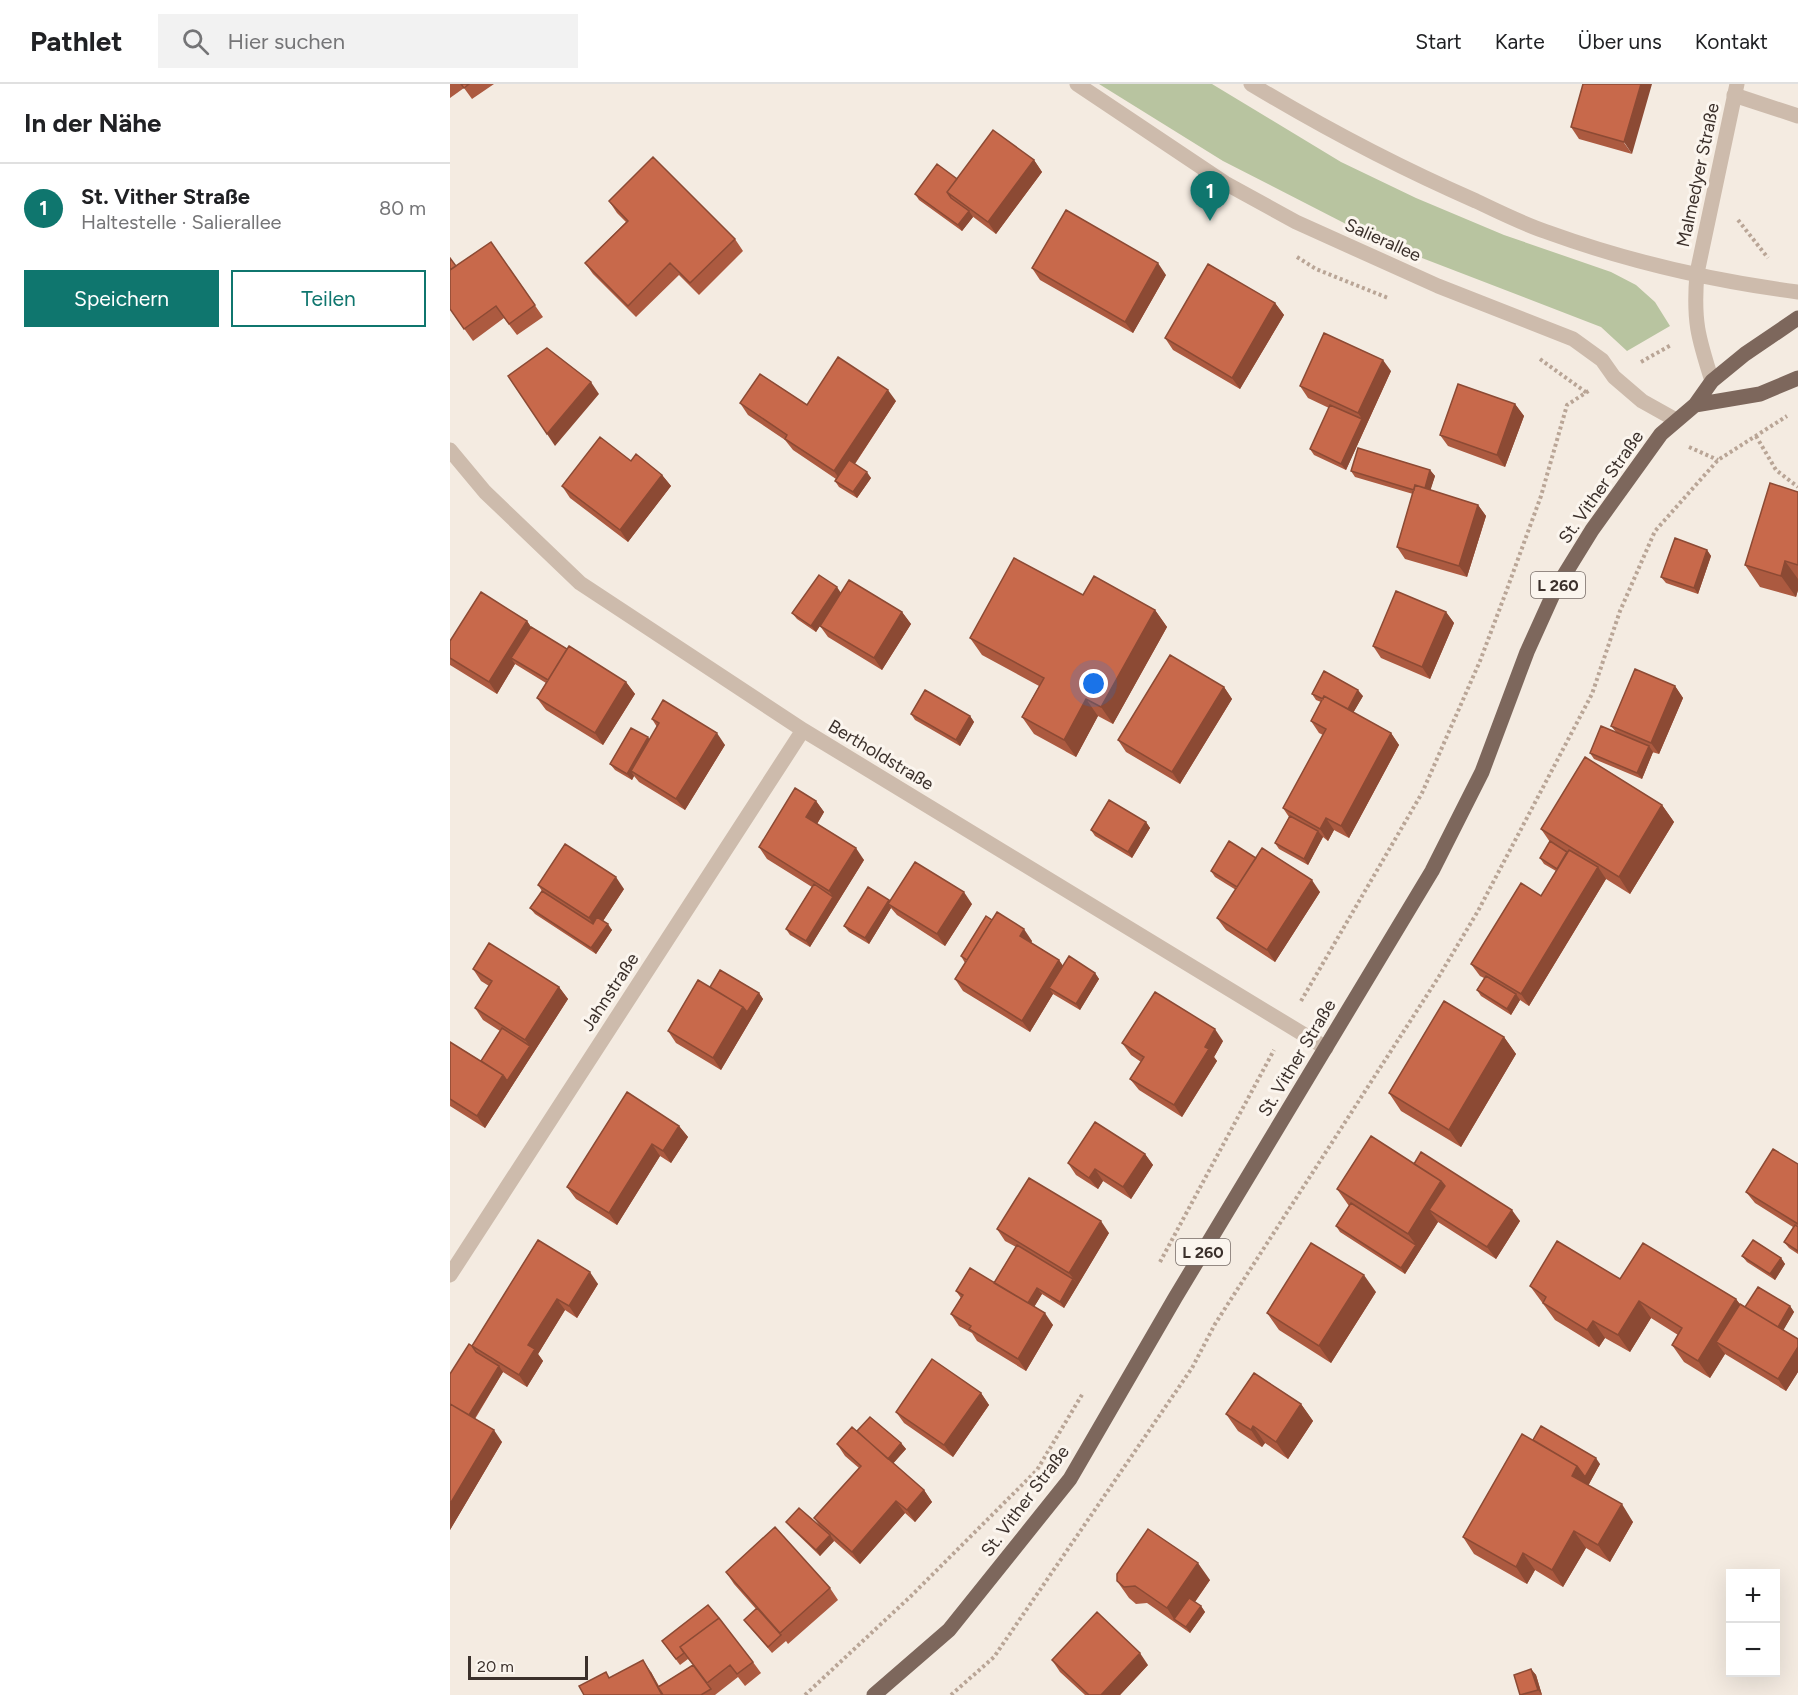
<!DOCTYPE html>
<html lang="de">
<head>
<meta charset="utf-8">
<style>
	:root { --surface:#fff; --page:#f2f2f2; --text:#202124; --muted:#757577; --line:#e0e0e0; --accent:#0f766e }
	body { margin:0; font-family:Figtree,sans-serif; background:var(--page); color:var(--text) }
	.controls { position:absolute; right:18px; bottom:18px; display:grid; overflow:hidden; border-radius:0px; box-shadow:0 6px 24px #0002 }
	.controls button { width:54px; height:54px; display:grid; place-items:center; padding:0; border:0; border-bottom:2px solid var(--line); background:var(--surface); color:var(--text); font:30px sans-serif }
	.scale { position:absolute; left:18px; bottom:15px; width:120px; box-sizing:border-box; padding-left:6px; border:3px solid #3b302b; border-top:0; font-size:16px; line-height:21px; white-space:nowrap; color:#3b302b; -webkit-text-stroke:4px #fbf5ee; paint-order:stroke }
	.you { position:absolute; left:644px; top:600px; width:21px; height:21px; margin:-15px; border:4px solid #fff; border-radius:50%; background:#1a73e8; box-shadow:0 0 0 9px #1a73e833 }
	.badge { display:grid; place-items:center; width:39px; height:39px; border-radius:50%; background:var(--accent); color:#fff; font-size:20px; font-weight:700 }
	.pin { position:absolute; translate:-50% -50px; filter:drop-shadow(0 2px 3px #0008) }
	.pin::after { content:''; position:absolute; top:32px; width:21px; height:18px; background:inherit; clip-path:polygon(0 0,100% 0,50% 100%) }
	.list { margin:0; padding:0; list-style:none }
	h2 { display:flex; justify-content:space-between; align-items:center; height:78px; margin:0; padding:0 24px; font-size:26px }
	h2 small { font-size:20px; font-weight:400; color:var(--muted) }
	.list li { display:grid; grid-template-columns:39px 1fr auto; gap:18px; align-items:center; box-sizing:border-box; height:90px; padding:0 24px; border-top:2px solid var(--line) }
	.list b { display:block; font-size:22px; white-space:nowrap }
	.list p { margin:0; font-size:20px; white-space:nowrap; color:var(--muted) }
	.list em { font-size:20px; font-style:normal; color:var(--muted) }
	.actions { display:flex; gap:12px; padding:18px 24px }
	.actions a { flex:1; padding:14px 0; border:2px solid var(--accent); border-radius:0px; text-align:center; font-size:21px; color:var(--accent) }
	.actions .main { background:var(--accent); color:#fff }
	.icon { flex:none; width:33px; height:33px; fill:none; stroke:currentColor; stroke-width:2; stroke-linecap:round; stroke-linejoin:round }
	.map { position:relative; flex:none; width:1348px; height:1611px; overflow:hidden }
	header { display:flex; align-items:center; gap:36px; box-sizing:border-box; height:84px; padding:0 30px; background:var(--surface); border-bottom:2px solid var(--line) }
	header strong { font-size:28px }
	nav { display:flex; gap:33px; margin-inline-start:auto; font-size:21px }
	.search { width:420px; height:54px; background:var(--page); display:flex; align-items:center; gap:15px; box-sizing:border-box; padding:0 21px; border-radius:0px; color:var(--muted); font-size:22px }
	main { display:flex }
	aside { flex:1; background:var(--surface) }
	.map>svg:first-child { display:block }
	.green { fill:#b8c4a0 }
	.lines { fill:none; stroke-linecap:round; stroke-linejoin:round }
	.path { stroke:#b9a596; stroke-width:4; stroke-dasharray:3 3; stroke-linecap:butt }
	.service { stroke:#cdbbac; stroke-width:15 }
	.minor { stroke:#cdbbac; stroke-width:15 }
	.tertiary { stroke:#cdbbac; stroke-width:15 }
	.primary { stroke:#7d675c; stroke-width:15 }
	.wall { fill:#ac5a40 }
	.shaded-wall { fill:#8c4a34 }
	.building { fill:#c8694b; stroke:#8c4a34; stroke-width:1.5 }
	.labels { text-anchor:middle; stroke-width:6; stroke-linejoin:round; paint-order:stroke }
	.shield { fill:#fbf5ee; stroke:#756b66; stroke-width:1.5 }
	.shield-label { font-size:16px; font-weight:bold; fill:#3b302b }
	.street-label { font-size:18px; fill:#3b302b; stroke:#fbf5ee }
</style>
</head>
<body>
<header>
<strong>Pathlet</strong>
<div class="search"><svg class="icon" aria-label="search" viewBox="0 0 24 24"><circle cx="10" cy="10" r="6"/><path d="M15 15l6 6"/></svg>Hier suchen</div>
<nav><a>Start</a><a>Karte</a><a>Über uns</a><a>Kontakt</a></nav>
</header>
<main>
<aside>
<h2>In der Nähe<small></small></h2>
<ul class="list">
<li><span class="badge">1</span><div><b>St. Vither Straße</b><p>Haltestelle · Salierallee</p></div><em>80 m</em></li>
</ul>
<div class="actions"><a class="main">Speichern</a><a>Teilen</a></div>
</aside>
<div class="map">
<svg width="1348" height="1611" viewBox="0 0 1348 1611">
	<rect width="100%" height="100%" fill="#f4ebe1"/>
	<path class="green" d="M649 0H762L891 78 966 114 1054 151 1161 188 1186 201 1205 218 1220 242 1177 267 1151 243 933 159 773 77Z"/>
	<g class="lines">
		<path class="path" d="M1288 136 1318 174
			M847 173 866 185 938 214
			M1090 275 1137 309
			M1191 278 1221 261
			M1306 352 1326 386 1348 403
			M1239 363 1268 376
			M851 917 972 709 1030 577 1056 508 1091 412 1117 321 1140 306
			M710 1178 824 966
			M355 1611 461 1512 587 1386 633 1309
			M501 1611 544 1573 742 1284 765 1240 988 894 1028 827 1142 610 1170 527 1205 447 1268 376 1337 332"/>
		<path class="service" d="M1284 11 1348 32"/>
		<path class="minor" d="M1247 189 1287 0
			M0 366 35 408 130 499 353 646 876 964
			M0 1191 353 646"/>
		<path class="tertiary" d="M627 0 775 99 846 138 988 202 1123 255 1152 276 1164 293 1192 317 1226 336
			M801 0C874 44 948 83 1026 117 1049 128 1073 140 1097 148 1177 177 1263 197 1348 208
			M1247 189C1243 237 1248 253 1262 297"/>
		<path class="primary" d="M1245 321 1310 310 1348 294
			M424 1611 499 1546 620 1395 725 1214 982 787 1032 688 1077 568 1105 506 1142 446 1211 350 1245 321 1262 297 1295 270 1348 234"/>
	</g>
	<path class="wall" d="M0 0H44L22 15 14 4 0 14Z
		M1133 0 1182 70 1129 55 1121 43Z
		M584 76 592 88 546 150 522 132 523 133 512 147 469 116 465 110 507 95Z
		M159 117 285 155 293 167 249 211 229 191 186 233 143 190 135 179 176 138 167 129Z
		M41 158 93 233 67 251 54 234 23 257 0 225 6 182Z
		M582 184 716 191 683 249 590 196Z
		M825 219 834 231 790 305 723 266 715 254Z
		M941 287 896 386 864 371 860 365 879 324 858 314 850 302Z
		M446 317 405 380 421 394 407 414 389 403 385 397 386 395 343 366 335 356 298 331 290 319 357 321Z
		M1065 320 1074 332 1055 383 998 362 990 351Z
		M181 377 212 391 221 402 178 458 120 414 112 402Z
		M980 386 985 392 980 406 1028 421 1036 432 1017 493 955 475 947 463 963 410 905 393 901 387Z
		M1348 408V506L1346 513 1310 503 1295 481Z
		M1257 466 1261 472 1248 510 1216 499 1211 493Z
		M391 508 452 528 461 540 432 586 378 553 370 542 373 537 366 548 347 535 342 529Z
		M633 511 705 526 717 543 663 640 648 632 626 673 584 650 572 633 589 602 532 571 520 554Z
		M996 528 1004 539 980 595 931 574 923 562Z
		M77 537 81 543 117 565 176 598 185 610 153 661 96 626 87 614 96 599 65 580 47 610 0 581V557Z
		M1225 602 1233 614 1209 670 1202 668H1203L1192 695 1144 675 1140 669 1166 648 1161 642Z
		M774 603 782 615 730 700 676 668 668 656Z
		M862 610 913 612 903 629 941 649 949 661 899 754 884 746 878 757 873 753 858 781 829 765 825 759 839 733 833 724 873 651 869 649 861 637 871 618 866 616Z
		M461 630 520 632 524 638 510 662 465 636Z
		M202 635 275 661 235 726 189 698 184 692 182 696 165 686 160 680 200 655 207 643Z
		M366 717 374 728 367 740 414 776 360 863 340 851 336 845 362 803 317 775 309 763Z
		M1212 721 1224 738 1180 810 1156 795 1079 922 1070 916 1061 931 1031 912 1027 906 1034 894 1030 892 1021 880 1091 812 1106 787 1094 780 1090 774 1100 758 1091 745Z
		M696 738 700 744 682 774 645 752 641 746Z
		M806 774 870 808 825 878 776 846 767 834 786 806 765 793 761 787Z
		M88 801 174 805 153 837 162 846 146 870 85 830 80 824 92 807Z
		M439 816 440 818 522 820 495 862 447 831 441 824 419 860 399 848 394 842Z
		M542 836 582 857 581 859 609 876 613 882 645 889 649 895 630 926 603 910 580 948 513 907 505 895 515 879 511 872Z
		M23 885 109 903 118 915 35 1044 0 1022V958L31 977 50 947 33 936 25 924 39 902 31 897Z
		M260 903 309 909 313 915 271 986 226 959 218 947Z
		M1054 953 1066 970 1011 1063 951 1027 939 1009Z
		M773 957 764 973 767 977 732 1033 689 1006 680 995 691 978 681 971 672 959Z
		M229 1042 238 1053 221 1079 210 1072 167 1141 126 1115 117 1103Z
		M695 1070 703 1081 681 1115 653 1097 648 1105 626 1091 618 1079Z
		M964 1080 1070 1137 1046 1175 988 1138 955 1190 890 1148 886 1142 899 1122 887 1105Z
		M1348 1080V1170L1339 1164 1334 1158 1343 1143 1305 1119 1296 1108Z
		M547 1145 659 1149 614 1224 592 1210 584 1223 603 1241 576 1287 527 1257 522 1249 509 1242 501 1230 511 1214 506 1207 544 1199 566 1163 555 1157Z
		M88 1156 148 1200 127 1234 115 1226 88 1270 93 1277 77 1303 53 1288 25 1335 52 1358 0 1446 22 1262Z
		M1292 1172 1331 1174 1335 1180 1325 1196 1297 1178Z
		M1170 1195 1286 1215 1290 1220 1295 1223 1340 1222 1344 1228 1333 1246 1348 1255V1288L1336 1307 1275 1270 1260 1294 1234 1278 1222 1261 1228 1251 1201 1234 1180 1268 1155 1254 1149 1263 1105 1236 1080 1202Z
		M926 1208 881 1279 829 1246 817 1229Z
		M531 1309 539 1321 503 1373 454 1339 446 1328Z
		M851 1320 863 1337 838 1375 815 1359 812 1363 788 1347 776 1330Z
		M407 1347 451 1359 456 1365 443 1379 474 1406 482 1418 465 1438 455 1429 410 1480 383 1456 384 1457 370 1472 341 1444 336 1438 369 1441 364 1434 409 1384 395 1372 387 1360Z
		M1083 1356 1150 1380 1138 1402 1183 1438 1160 1478 1136 1464 1113 1503 1085 1486 1077 1500 1024 1470 1013 1453Z
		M276 1488 380 1504 388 1516 338 1560 336 1557 322 1569 294 1536 306 1525 284 1500Z
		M760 1496 745 1518 751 1522 755 1528 740 1549 697 1519 686 1520 679 1514 667 1497Z
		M212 1557 303 1578 311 1589 295 1602 288 1593 265 1611H134L160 1593 201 1588 209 1602 243 1581 238 1575 230 1581Z
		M602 1576 698 1581 670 1611H635L610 1588Z
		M1081 1585 1086 1591 1092 1611H1070Z"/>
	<path class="shaded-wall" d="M1191 0H1202L1182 70 1174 58Z
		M584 76 592 88 546 150 538 138Z
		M519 127 523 133 512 147 508 141Z
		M708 179 716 191 683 249 675 238Z
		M825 219 834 231 790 305 782 294Z
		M933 276 941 287 896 386 891 380 912 335 908 329Z
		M141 298 149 310 105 362 97 350Z
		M438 306 446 317 392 399 384 387Z
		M1065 320 1074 332 1055 383 1047 371Z
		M980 386 985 392 978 414 974 408Z
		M417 388 421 394 407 414 403 408Z
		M212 391 221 402 178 458 170 446Z
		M1028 421 1036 432 1017 493 1009 482Z
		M1257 466 1261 472 1248 510 1244 504Z
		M1335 477 1348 495V506L1346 513 1331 492Z
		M387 503 391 509 366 548 361 542Z
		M705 526 717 543 663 640 651 623Z
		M452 528 461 540 432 586 424 574Z
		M996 528 1004 539 980 595 972 583Z
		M77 537 85 549 61 574 65 580 47 610 39 598Z
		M176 598 185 610 153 661 145 649Z
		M1225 602 1233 614 1209 670 1201 659Z
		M774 603 782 615 730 700 722 688Z
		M908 606 913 612 900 634 896 628Z
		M636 615 648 632 626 673 614 656Z
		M520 632 524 638 510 662 506 656Z
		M267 649 275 661 235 726 226 715Z
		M941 649 949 661 899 754 891 742Z
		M198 653 202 659 181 687 184 692 182 696 177 690Z
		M1199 662 1203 668 1192 695 1187 689Z
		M366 717 374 728 364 745 356 733Z
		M1212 721 1224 738 1180 810 1169 793Z
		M876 734 884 746 878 757 870 745Z
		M696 738 700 744 682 774 678 768Z
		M868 747 873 753 858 781 854 775Z
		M406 764 414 776 360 863 356 857 383 813 379 807Z
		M1148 783 1156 795 1079 922 1071 910Z
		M166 793 174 805 147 846 139 834Z
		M862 796 870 808 825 878 817 866Z
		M514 808 522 820 495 862 487 850Z
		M439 816 443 822 438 820 441 824 419 860 415 854Z
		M158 840 162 846 146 870 141 864Z
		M574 845 582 857 578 863 570 852Z
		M609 876 617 888 599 904 603 910 580 948 572 937Z
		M645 889 649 895 630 926 626 920Z
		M109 903 118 915 84 968 75 956Z
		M309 909 313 915 271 986 263 974 293 923Z
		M1066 910 1070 916 1061 931 1057 925Z
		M765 945 773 957 764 973 767 977 732 1033 724 1021 755 963Z
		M1054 953 1066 970 1011 1063 999 1046Z
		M80 962 84 968 35 1044 27 1032 53 991Z
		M229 1042 238 1053 221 1079 213 1067Z
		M202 1060 210 1072 167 1141 159 1129Z
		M695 1070 703 1081 681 1115 673 1103Z
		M645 1085 653 1097 648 1105 639 1094Z
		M991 1097 1003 1114 979 1126 988 1138 955 1190 951 1184 966 1161 958 1150Z
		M1062 1126 1070 1137 1046 1175 1037 1163Z
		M651 1137 659 1149 628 1201 619 1189Z
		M1331 1174 1335 1180 1325 1196 1320 1190Z
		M140 1188 148 1200 127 1234 119 1222Z
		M914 1191 926 1208 881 1279 869 1262Z
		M623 1195 628 1201 614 1224 610 1218Z
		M587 1204 592 1210 581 1228 577 1222Z
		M107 1215 115 1226 88 1270 93 1277 77 1303 69 1291 78 1261Z
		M1286 1215 1298 1232 1266 1258 1275 1270 1260 1294 1248 1277Z
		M1189 1217 1201 1234 1180 1268 1168 1251Z
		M1340 1222 1344 1228 1330 1252 1326 1246Z
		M595 1229 603 1241 576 1287 568 1275Z
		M1143 1237 1155 1254 1149 1263 1137 1246Z
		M1348 1263V1288L1336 1307 1328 1295Z
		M49 1282 53 1288 21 1340 17 1334Z
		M531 1309 539 1321 503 1373 494 1361Z
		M851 1320 863 1337 838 1375 826 1358Z
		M803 1342 815 1359 812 1363 801 1346Z
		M44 1346 52 1358 0 1446V1420Z
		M451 1359 456 1365 441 1382 437 1376Z
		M1146 1374 1150 1380 1134 1409 1122 1392 1127 1382Z
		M474 1406 482 1418 465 1438 457 1426Z
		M446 1417 455 1429 410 1480 402 1468Z
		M1172 1420 1183 1438 1160 1478 1148 1461Z
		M1124 1447 1136 1464 1113 1503 1102 1486Z
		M380 1451 384 1457 370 1472 366 1466Z
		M1073 1469 1085 1486 1077 1500 1066 1483Z
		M748 1479 760 1496 730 1539 724 1535 717 1524Z
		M751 1522 755 1528 740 1549 736 1543Z
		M690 1569 698 1581 670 1611H651Z
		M193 1576 201 1588 213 1611H212Z
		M1081 1585 1086 1591 1092 1611 1088 1606Z"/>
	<path class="building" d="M11 0H19L14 4Z
		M1133 0H1191L1174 58 1121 43Z
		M543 46 584 76 538 138 497 108Z
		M203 73 285 155 240 199 220 179 178 222 135 179 178 137 159 117Z
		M487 80 507 95 497 108 501 114 519 127 508 141 465 110Z
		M616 126 708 179 675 238 582 184Z
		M41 158 85 221 59 240 46 222 14 245 0 225V186Z
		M0 174 6 182 0 186Z
		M758 180 825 219 782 294 715 254Z
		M874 249 933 276 908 329 850 302Z
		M97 264 141 298 97 350 58 292Z
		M388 273 438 306 384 387 335 355 337 351 290 319 310 290 357 321Z
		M1008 300 1065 320 1047 371 990 351Z
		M880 321 912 335 891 380 860 365Z
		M150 353 181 377 186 370 212 391 170 446 112 402Z
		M908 364 980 386 975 404 965 401 964 406 901 387Z
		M399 376 417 388 403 408 385 397Z
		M1320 399 1348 408V481L1335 477 1331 492 1295 481Z
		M965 401 1028 421 1009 482 947 463Z
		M1225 454 1257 466 1244 504 1211 493Z
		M564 474 633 511 644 492 705 526 651 623 636 615 614 656 572 633 594 594 520 554Z
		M369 491 387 503 361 542 342 529Z
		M399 496 452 528 424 574 370 542Z
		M946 507 996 528 972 583 923 562Z
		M31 508 77 537 39 598 0 574V557Z
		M81 543 117 565 98 596 61 574Z
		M119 562 176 598 145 649 87 614Z
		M720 571 774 603 722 688 668 656Z
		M1185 585 1225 602 1201 659 1161 642Z
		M874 587 908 606 898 625 874 612 873 615 862 610Z
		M475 606 520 632 506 656 461 630Z
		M874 612 941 649 891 742 876 734 870 745 833 724 876 645 861 637Z
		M213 616 267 649 226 715 181 687 209 639 202 635Z
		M1151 642 1199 662 1187 689 1140 669Z
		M181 644 198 653 177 690 160 680Z
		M1135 673 1212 721 1169 793 1091 745Z
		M345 704 366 717 356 733 406 764 379 807 309 763Z
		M659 716 696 738 678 768 641 746Z
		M840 732 868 747 854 775 825 759Z
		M779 757 806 774 787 803 761 787Z
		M1100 757 1117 768 1107 785 1090 774Z
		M115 760 166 793 139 834 88 801Z
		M812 764 862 796 817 866 767 834Z
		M1119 766 1148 783 1071 910 1021 880 1071 799 1091 812Z
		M465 778 514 808 487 850 438 820Z
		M364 800 383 813 356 857 336 845Z
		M418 803 439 816 415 854 394 842Z
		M92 807 143 840 147 833 158 840 141 864 80 824Z
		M547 828 574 845 570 852 609 876 572 937 505 895Z
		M536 832 542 836 517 876 511 872Z
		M39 859 109 903 75 956 25 924 42 897 23 885Z
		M619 872 645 889 626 920 599 904Z
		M270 886 309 909 297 928 293 923 260 903Z
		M1036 892 1066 910 1057 925 1027 906Z
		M248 896 293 923 263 974 218 947Z
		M705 908 765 945 755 963 759 965 724 1021 680 995 694 973 672 959Z
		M994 917 1054 953 999 1046 939 1009Z
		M52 944 80 962 57 997 53 991 31 977Z
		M0 958 53 991 27 1032 0 1015Z
		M177 1008 229 1042 213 1067 202 1060 159 1129 117 1103Z
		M645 1038 695 1070 673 1103 645 1085 639 1094 618 1079Z
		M921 1052 991 1097 958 1150 887 1105Z
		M1323 1065 1348 1080V1140L1296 1108Z
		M971 1068 1062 1126 1037 1163 979 1126 995 1102 991 1097 964 1080Z
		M579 1094 651 1137 619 1189 547 1145Z
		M901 1119 966 1161 951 1184 886 1142Z
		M1345 1141 1348 1143V1167L1334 1158Z
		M88 1156 140 1188 119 1222 107 1215 78 1261 85 1265 69 1291 22 1262Z
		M1303 1156 1331 1174 1320 1190 1292 1172Z
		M1107 1157 1170 1195 1193 1159 1286 1215 1248 1277 1222 1261 1232 1244 1189 1217 1168 1251 1143 1237 1137 1246 1093 1219 1096 1213 1080 1202Z
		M861 1159 914 1191 869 1262 817 1229Z
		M567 1161 623 1195 610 1218 587 1204 578 1219 544 1199Z
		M520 1184 595 1229 568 1275 519 1245 521 1242 501 1230 513 1211 506 1207Z
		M1308 1203 1340 1222 1328 1243 1295 1223Z
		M1290 1220 1348 1255V1263L1328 1295 1266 1258Z
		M19 1260 22 1262 26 1268 49 1282 19 1331 0 1320V1290Z
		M482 1275 531 1309 494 1361 446 1328Z
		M804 1289 851 1320 826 1358 803 1342 801 1346 776 1330Z
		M0 1320 44 1346 0 1420Z
		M420 1333 451 1359 438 1375 407 1347Z
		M1091 1342 1146 1374 1135 1393 1127 1382 1083 1356Z
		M402 1343 474 1406 457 1426 446 1417 402 1468 364 1434 411 1382 387 1360Z
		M1072 1350 1127 1382 1122 1392 1172 1420 1148 1461 1124 1447 1102 1486 1073 1469 1066 1483 1013 1453Z
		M349 1424 380 1451 366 1466 336 1438Z
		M325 1443 380 1504 330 1549 276 1488Z
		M698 1445 748 1479 717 1524 685 1502 674 1503 667 1497V1490Z
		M739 1514 751 1522 736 1543 724 1535Z
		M258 1521 269 1534 230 1563 234 1569 226 1575 212 1557Z
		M307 1524 331 1551 318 1563 294 1536Z
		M647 1528 690 1569 651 1611H639L602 1576Z
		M269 1534 303 1578 287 1590 280 1581 257 1599 230 1563Z
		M193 1576 212 1611H134L129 1602 156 1588 159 1594Z
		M243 1581 261 1605 251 1611H213L208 1603Z
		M1081 1585 1088 1606 1070 1611 1064 1591Z"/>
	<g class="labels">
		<g class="shield">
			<rect x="1081" y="488" width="54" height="26" rx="4.5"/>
			<rect x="726" y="1155" width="54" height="26" rx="4.5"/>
		</g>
		<g class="shield-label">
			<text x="1108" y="507">L 260</text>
			<text x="753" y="1174">L 260</text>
		</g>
		<g class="street-label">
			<text transform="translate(1248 91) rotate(-78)" y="6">Malmedyer Straße</text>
			<text transform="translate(933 156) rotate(24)" y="6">Salierallee</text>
			<text transform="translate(1151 403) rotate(-55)" y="6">St. Vither Straße</text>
			<text transform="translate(431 671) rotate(31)" y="6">Bertholdstraße</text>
			<text transform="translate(160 908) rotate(-57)" y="6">Jahnstraße</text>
			<text transform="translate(847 974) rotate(-59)" y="6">St. Vither Straße</text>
			<text transform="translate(575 1417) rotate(-53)" y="6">St. Vither Straße</text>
		</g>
	</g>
</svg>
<div class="controls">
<button>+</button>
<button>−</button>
</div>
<div class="scale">20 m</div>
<div class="you"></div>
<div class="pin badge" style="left:760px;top:137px">1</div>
</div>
</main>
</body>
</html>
